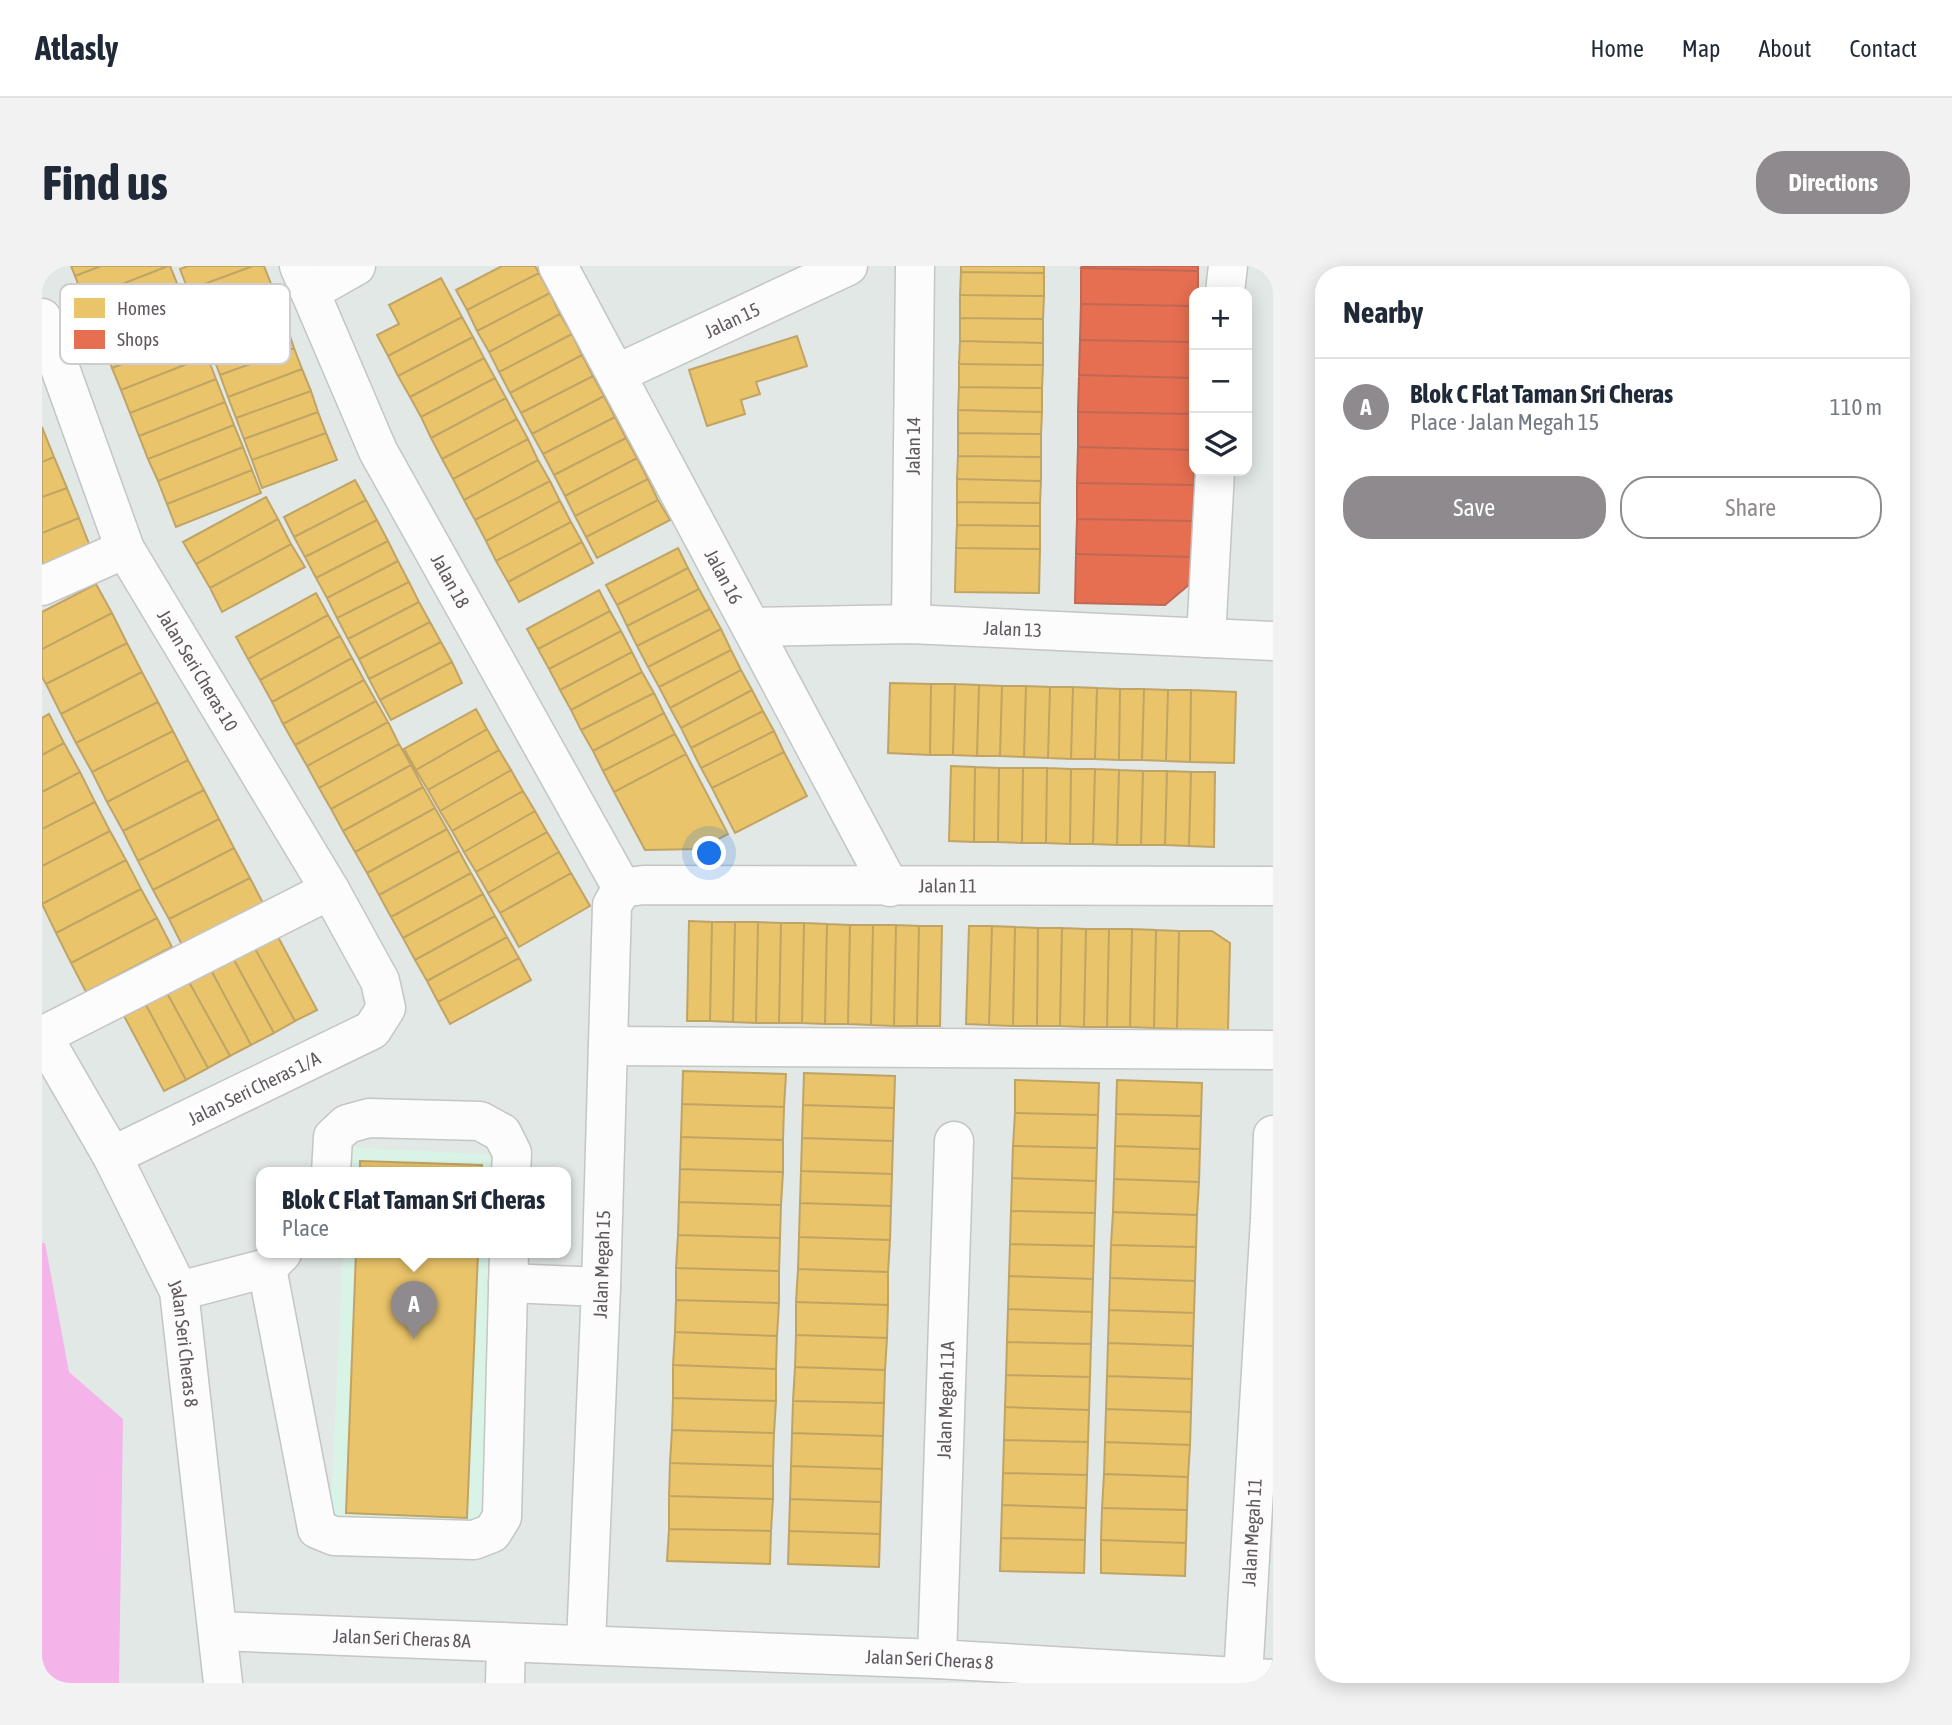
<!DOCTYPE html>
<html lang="en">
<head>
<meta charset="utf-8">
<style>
	:root { --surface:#fff; --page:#f2f2f3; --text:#1f2937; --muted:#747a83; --line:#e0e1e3; --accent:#8e8a8d }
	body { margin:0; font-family:"Asap Condensed",sans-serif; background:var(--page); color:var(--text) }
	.controls { position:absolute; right:21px; top:21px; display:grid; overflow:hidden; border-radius:14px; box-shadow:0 4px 18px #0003 }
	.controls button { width:63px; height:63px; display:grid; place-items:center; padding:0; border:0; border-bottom:2px solid var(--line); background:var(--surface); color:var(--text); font:35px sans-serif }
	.you { position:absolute; left:668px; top:588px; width:24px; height:24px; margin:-18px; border:5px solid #fff; border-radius:50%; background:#1a73e8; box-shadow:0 0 0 10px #1a73e833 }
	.badge { display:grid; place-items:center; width:46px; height:46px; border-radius:50%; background:var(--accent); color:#fff; font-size:23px; font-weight:700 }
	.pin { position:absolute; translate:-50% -58px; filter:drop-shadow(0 2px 4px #0008) }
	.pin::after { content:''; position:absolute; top:37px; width:24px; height:21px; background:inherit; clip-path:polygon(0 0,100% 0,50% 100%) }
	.popup { position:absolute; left:214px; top:901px; width:315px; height:91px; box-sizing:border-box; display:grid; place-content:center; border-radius:14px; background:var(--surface); filter:drop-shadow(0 2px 5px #0005); font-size:23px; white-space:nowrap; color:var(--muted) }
	.popup b { font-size:26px; color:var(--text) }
	.popup::after { content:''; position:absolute; left:50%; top:100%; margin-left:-14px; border:14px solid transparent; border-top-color:var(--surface) }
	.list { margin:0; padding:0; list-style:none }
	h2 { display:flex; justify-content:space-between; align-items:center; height:91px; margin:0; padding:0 28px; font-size:30px }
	h2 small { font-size:23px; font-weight:400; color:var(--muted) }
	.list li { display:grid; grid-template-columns:46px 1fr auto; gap:21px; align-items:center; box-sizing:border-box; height:98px; padding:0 28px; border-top:2px solid var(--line) }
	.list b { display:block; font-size:26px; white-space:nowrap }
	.list p { margin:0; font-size:23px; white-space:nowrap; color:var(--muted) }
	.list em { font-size:23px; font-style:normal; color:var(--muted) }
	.actions { display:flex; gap:14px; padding:21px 28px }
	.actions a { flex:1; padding:16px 0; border:2px solid var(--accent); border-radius:28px; text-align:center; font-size:24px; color:var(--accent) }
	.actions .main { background:var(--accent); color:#fff }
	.icon { flex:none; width:38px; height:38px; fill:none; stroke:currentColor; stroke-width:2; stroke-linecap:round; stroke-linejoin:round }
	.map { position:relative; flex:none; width:1231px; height:1417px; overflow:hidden; border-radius:28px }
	header { display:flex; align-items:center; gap:42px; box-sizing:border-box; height:98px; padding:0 35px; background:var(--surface); border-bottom:2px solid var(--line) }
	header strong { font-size:33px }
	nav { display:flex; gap:38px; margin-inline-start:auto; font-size:24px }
	.intro { display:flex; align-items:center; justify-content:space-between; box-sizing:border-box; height:168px; padding:0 42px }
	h1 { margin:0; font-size:49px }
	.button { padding:18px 32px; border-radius:28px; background:var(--accent); color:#fff; font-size:24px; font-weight:700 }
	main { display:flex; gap:42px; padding:0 42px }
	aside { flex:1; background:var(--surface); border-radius:28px; box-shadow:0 4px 18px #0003 }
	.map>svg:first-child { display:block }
	.commercial { fill:#daf3e7 }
	.water { fill:#f4b4ea }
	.homes { fill:#e9c46a; stroke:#c0a466; stroke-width:2 }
	.shops { fill:#e76f51; stroke:#be6855; stroke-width:2 }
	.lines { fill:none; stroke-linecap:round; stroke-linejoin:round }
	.minor-casing { stroke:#c4c5c5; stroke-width:41 }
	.minor { stroke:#fbfcfb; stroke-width:38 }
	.labels { text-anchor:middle; stroke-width:7; stroke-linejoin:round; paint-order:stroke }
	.street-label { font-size:19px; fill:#60585e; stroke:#fff }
	.key { fill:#fff; stroke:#cfcdcf; stroke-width:2 }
	.key-label { font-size:19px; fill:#60585e }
</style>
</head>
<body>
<header>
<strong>Atlasly</strong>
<nav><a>Home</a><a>Map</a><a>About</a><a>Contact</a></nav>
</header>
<div class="intro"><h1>Find us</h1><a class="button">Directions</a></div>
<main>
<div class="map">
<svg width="1231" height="1417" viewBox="0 0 1231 1417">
	<rect width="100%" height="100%" fill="#e2e8e5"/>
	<path class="commercial" d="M306 881 460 889 459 907H304Z
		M301 987H457L448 1252 429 1263 288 1256Z"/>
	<path class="water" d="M0 977H3L27 1106 81 1153 77 1417H0Z"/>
	<path class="homes" d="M29 0H59L33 10Z
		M59 0H126L42 33 33 10Z
		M126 0H128L137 22 52 56 42 33Z
		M146 0H211L146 24 138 3Z
		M211 0H222L229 18 154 46 146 24Z
		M460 0H493L497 7 425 44 414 24Z
		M919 0H1002V7L919 6Z
		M919 6 1002 7V30L918 29Z
		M497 7 508 27 435 65 425 44Z
		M399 12 420 51 346 90 335 69 357 58 347 39Z
		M229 18 237 39 162 66 154 46Z
		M137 22 146 45 61 79 52 56Z
		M508 27 518 48 447 86 435 65Z
		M918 29 1002 30 1001 53 918 52Z
		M237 39 245 61 170 88 162 66Z
		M146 45 155 68 70 102 61 79Z
		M518 48 530 68 457 106 447 86Z
		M420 51 431 71 356 110 346 90Z
		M918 52 1001 53V77L918 75Z
		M245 61 252 82 178 109 170 88Z
		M155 68 165 90 79 124 70 102Z
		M530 68 540 89 468 127 457 106Z
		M755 70 765 100 714 116 718 128 699 134 703 148 665 160 647 104Z
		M431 71 442 92 368 131 356 110Z
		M918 75 1001 77V99L917 98Z
		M252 82 260 103 186 131 178 109Z
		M540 89 551 110 479 147 468 127Z
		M165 90 174 113 88 147 79 124Z
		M442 92 453 112 379 151 368 131Z
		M917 98 1001 99 1000 122 917 121Z
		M260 103 269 125 194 152 186 131Z
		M551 110 562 130 490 168 479 147Z
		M453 112 464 132 389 172 379 151Z
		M174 113 183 136 97 170 88 147Z
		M917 121 1000 122V146L916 144Z
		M269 125 276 146 202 173 194 152Z
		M562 130 573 151 501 188 490 168Z
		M464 132 475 153 400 193 389 172Z
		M183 136 192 159 106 193 97 170Z
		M916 144 1000 146 999 168 916 167Z
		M276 146 284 167 210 194 202 173Z
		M573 151 584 172 512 209 501 188Z
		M475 153 486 173 411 213 400 193Z
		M192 159 201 181 116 215 106 193Z
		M0 161 12 191 0 196Z
		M284 167 295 194 220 222 210 194Z
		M916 167 999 168V191L916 190Z
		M584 172 595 192 523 230 512 209Z
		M486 173 496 194 422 234 411 213Z
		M201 181 210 204 125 238 116 215Z
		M916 190 999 191V215L915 213Z
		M12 191 25 222 0 231V196Z
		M595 192 606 213 533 250 523 230Z
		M496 194 508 215 433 254 422 234Z
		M210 204 219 227 134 261 125 238Z
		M606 213 616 234 544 271 533 250Z
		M915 213 999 215 998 237 915 236Z
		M313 214 324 234 252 271 242 251Z
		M508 215 518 235 444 275 433 254Z
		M25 222 37 252 0 267V231Z
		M224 231 236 253 154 298 141 276Z
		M324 234 335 254 263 291 252 271Z
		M616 234 628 254 555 292 544 271Z
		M518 235 529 256 454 295 444 275Z
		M915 236 998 237V260L915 259Z
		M37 252 49 283 0 302V267Z
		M236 253 249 278 168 322 154 298Z
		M335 254 346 275 274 312 263 291Z
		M529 256 540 276 466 316 454 295Z
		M915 259 998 260V283L914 282Z
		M346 275 356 295 285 332 274 312Z
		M540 276 551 297 477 336 466 316Z
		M249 278 263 301 180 346 168 322Z
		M636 282 646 302 575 339 564 319Z
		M914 282 998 283 997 327 913 326Z
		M356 295 367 316 295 352 285 332Z
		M646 302 657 323 585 360 575 339Z
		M367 316 377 336 306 373 295 352Z
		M54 318 70 347 0 383V346Z
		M657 323 668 343 595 380 585 360Z
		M557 324 568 345 496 383 485 363Z
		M274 327 286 349 206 393 194 371Z
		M377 336 388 356 317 393 306 373Z
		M668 343 679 363 606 401 595 380Z
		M568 345 579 365 507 403 496 383Z
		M70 347 85 377 4 418 0 411V383Z
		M286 349 298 370 218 414 206 393Z
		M388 356 399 376 327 413 317 393Z
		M679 363 689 384 617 421 606 401Z
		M579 365 590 386 518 424 507 403Z
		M298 370 310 392 230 436 218 414Z
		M399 376 410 396 338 434 327 413Z
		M85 377 100 406 19 448 4 418Z
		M689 384 699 404 628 442 617 421Z
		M590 386 600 406 529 444 518 424Z
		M310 392 322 414 241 458 230 436Z
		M410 396 420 417 349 454 338 434Z
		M699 404 710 424 639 462 628 442Z
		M100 406 116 436 34 477 19 448Z
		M600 406 612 427 539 464 529 444Z
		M322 414 334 435 253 479 241 458Z
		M848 417 889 418 888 489 846 487Z
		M889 418H913L911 489H888Z
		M913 418 937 419 935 490 911 489Z
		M937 419 960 420 958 490H935Z
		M960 420H984L982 491 958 490Z
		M984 420 1008 421 1006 492 982 491Z
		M1008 421H1031L1029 493 1006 492Z
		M1031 421 1055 422 1053 493H1029Z
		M1055 422 1078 423 1077 494 1053 493Z
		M1078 423H1102L1100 494H1077Z
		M1102 423 1126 424 1124 495 1100 494Z
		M710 424 721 445 649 482 639 462Z
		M1126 424H1149L1148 496 1124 495Z
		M1149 424 1194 426 1192 497 1148 496Z
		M612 427 622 447 551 485 539 464Z
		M334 435 346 456 265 500 253 479Z
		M116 436 131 465 50 506 34 477Z
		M434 443 445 463 374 504 362 483Z
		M721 445 732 465 659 502 649 482Z
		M622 447 633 468 561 505 551 485Z
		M7 448 22 477 0 489V452Z
		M346 456 357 478 277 522 265 500Z
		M445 463 457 484 386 524 374 504Z
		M131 465 146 494 65 536 50 506Z
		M732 465 742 486 670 522 659 502Z
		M633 468 644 488 572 526 561 505Z
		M22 477 38 506 0 526V489Z
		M357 478 369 499 289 543 277 522Z
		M457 484 469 504 398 545 386 524Z
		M742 486 765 530 693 567 670 522Z
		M644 488 686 568 658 583 603 584 572 526Z
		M146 494 162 524 81 565 65 536Z
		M369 499 381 521 301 565 289 543Z
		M909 500 933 501 932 576 907 575Z
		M933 501 957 502 956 576H932Z
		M957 502H981L980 577 956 576Z
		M981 502H1005L1004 577H980Z
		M1005 502 1029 503 1028 578 1004 577Z
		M1029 503H1053L1051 578H1028Z
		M1053 503 1077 504 1075 579 1051 578Z
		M469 504 481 525 410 565 398 545Z
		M1077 504 1101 505 1099 579H1075Z
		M1101 505H1125L1123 579H1099Z
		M1125 505 1149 506 1147 580 1123 579Z
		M38 506 53 536 0 563V526Z
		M1149 506H1173L1172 581 1147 580Z
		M381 521 393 542 313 586 301 565Z
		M162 524 177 553 96 595 81 565Z
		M481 525 493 545 422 586 410 565Z
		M53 536 68 565 0 600V563Z
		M393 542 405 563 325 607 313 586Z
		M493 545 505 566 434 606 422 586Z
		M177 553 192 582 111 624 96 595Z
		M405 563 417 585 337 629 325 607Z
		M68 565 84 594 0 638V600Z
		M505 566 517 586 446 627 434 606Z
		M192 582 208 612 127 653 111 624Z
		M417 585 429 607 349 651 337 629Z
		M517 586 529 607 458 647 446 627Z
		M84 594 99 623 14 667 0 638Z
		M429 607 441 628 361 672 349 651Z
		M529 607 548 640 477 681 458 647Z
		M208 612 223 641 142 683 127 653Z
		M99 623 115 652 29 697 14 667Z
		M441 628 453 650 373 694 361 672Z
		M453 650 465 671 385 715 373 694Z
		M115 652 130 681 44 726 29 697Z
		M647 655 670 656 668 755H645Z
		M670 656H693L691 756 668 755Z
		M693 656H716L714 757 691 756Z
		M716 656 739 657 737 757H714Z
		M739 657H762L760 757H737Z
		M762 657 785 658 783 758 760 757Z
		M785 658 808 659 806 758H783Z
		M808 659H831L829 759 806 758Z
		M831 659H854L852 760 829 759Z
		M854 659 877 660 875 760H852Z
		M877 660H900L898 760H875Z
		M927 660H950L947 759 924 758Z
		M950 660 973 661 971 760 947 759Z
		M973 661 996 662 995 760H971Z
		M996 662H1020L1018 760H995Z
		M1020 662 1044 663 1042 761 1018 760Z
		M1044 663H1067L1065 761H1042Z
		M1067 663H1090L1088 761H1065Z
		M1090 663 1114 664 1112 762 1088 761Z
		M1114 664 1137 665 1135 763 1112 762Z
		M1137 665H1170L1188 677 1186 764 1135 763Z
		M235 669 275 744 253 755 212 681Z
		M465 671 477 692 396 736 385 715Z
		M212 681 253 755 232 767 191 692Z
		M191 692 232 767 209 779 169 704Z
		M477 692 489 714 408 758 396 736Z
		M169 704 209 779 188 790 147 716Z
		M147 716 188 790 166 802 125 727Z
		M125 727 166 802 144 814 104 739Z
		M104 739 144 814 122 825 82 750Z
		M641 805 744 808 742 841 640 838Z
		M762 807 853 810 852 842 761 839Z
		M973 814 1057 817 1056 849 973 847Z
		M1075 814 1160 817 1159 850 1074 848Z
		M640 838 742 841 741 874 639 871Z
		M761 839 852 842 851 875 760 872Z
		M973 847 1056 849 1055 882 971 880Z
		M1074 848 1159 850 1158 883 1073 880Z
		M639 871 741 874V906L638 903Z
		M760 872 851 875 850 908 759 905Z
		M971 880 1055 882 1054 915 970 912Z
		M1073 880 1158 883 1157 916 1072 913Z
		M318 895 440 899 439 907H318Z
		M638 903 741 906 739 939 637 936Z
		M759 905 850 908 849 940 758 937Z
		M970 912 1054 915 1053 947 969 945Z
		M1072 913 1157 916 1155 949 1071 946Z
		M637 936 739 939 738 972 636 969Z
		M758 937 849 940 848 974 757 971Z
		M969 945 1053 947 1052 980 968 978Z
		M1071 946 1155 949 1154 981 1069 979Z
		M636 969 738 972 737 1005 634 1002Z
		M757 971 848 974 846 1006 756 1003Z
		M968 978 1052 980 1051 1013 967 1010Z
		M1069 979 1154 981 1153 1015 1068 1012Z
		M314 987H436L425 1252 304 1247Z
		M634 1002 737 1005V1037L634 1034Z
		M756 1003 846 1006V1039L754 1036Z
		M967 1010 1051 1013 1050 1046 966 1043Z
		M1068 1012 1153 1015 1152 1047 1067 1044Z
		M634 1034 737 1037 735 1070 633 1066Z
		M754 1036 846 1039 845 1072 754 1069Z
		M966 1043 1050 1046 1049 1078 965 1076Z
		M1067 1044 1152 1047 1151 1080 1066 1077Z
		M633 1066 735 1070 734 1103 631 1099Z
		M754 1069 845 1072 843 1104 753 1101Z
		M965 1076 1049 1078 1048 1111 964 1109Z
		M1066 1077 1151 1080 1150 1113 1065 1110Z
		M631 1099 734 1103V1135L631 1132Z
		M753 1101 843 1104 842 1137 751 1135Z
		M964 1109 1048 1111 1047 1144 963 1141Z
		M1065 1110 1150 1113 1149 1146 1064 1143Z
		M631 1132 734 1135 732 1167 630 1164Z
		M751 1135 842 1137 841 1170 750 1167Z
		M963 1141 1047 1144 1046 1176 962 1174Z
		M1064 1143 1149 1146 1148 1179 1063 1176Z
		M630 1164 732 1167 731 1200 628 1197Z
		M750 1167 841 1170 840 1203 749 1200Z
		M962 1174 1046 1176 1045 1209 961 1207Z
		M1063 1176 1148 1179 1146 1211 1062 1208Z
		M628 1197 731 1200V1233L627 1230Z
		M749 1200 840 1203 839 1236 748 1233Z
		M961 1207 1045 1209 1044 1242 960 1239Z
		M1062 1208 1146 1211 1145 1244 1060 1242Z
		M627 1230 731 1233 729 1265 627 1263Z
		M748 1233 839 1236 838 1268 747 1265Z
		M960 1239 1044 1242 1043 1274 959 1272Z
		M1060 1242 1145 1244 1144 1277 1059 1274Z
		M627 1263 729 1265 728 1298 625 1295Z
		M747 1265 838 1268 837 1301 746 1298Z
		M959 1272 1043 1274 1042 1307 958 1305Z
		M1059 1274 1144 1277 1143 1310 1059 1307Z"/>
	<path class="shops" d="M1040 0H1156V5L1039 2Z
		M1039 2 1156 5V26H1152V40L1039 38Z
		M1039 38 1152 40V76L1038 74Z
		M1038 74 1152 76V112L1037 109Z
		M1037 109 1152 112V148L1036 146Z
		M1036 146 1152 148V184L1036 181Z
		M1036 181 1152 184V219L1035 217Z
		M1035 217 1152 219 1151 255 1035 253Z
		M1035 253 1151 255 1150 291 1034 288Z
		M1034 288 1150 291 1149 317 1123 339 1033 337Z"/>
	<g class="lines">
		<g class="minor-casing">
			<g id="minor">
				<path id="s1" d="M257 0 336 185 580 622"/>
				<path id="s2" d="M516 0 848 621"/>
				<path d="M268 26 314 0"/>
				<path d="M1183 26 1186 0"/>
				<path id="s3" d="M0 52 83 283 288 624 338 715 344 742 330 764 70 890"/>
				<path id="s4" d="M574 108 806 0"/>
				<path d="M0 320 83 283"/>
				<path id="s5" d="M869 358 873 0"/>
				<path id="s6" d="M710 361 869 358 1231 375"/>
				<path d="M1164 372 1173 205"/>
				<path id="s7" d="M580 622 601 619 1231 620"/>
				<path id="s8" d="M0 769 70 890 137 1025 181 1417"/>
				<path d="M0 770 288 624"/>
				<path d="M566 780 1231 784"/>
				<path d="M289 907 291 871 305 858 327 852 438 855 460 867 470 887 469 907"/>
				<path d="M225 1002 275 1263 292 1270 432 1274 450 1267 460 1251 467 987"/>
				<path d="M466 1017 559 1021"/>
				<path d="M137 1025 225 1002 240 987"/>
				<path id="s9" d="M176 1365 895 1393 1231 1413"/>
				<path id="s10" d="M544 1378 559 1021 570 639 580 622"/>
				<path id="s11" d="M895 1393 912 875"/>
				<path id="s12" d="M1201 1411 1228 953 1231 869"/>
				<path d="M463 1417 464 1377"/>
			</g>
		</g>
		<use href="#minor" class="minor"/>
	</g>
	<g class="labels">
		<g class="street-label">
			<text dy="7" stroke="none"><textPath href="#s4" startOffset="128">Jalan 15</textPath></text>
			<text dy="7" stroke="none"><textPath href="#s5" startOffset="178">Jalan 14</textPath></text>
			<text dy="7" stroke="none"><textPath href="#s2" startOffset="352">Jalan 16</textPath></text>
			<text dy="7" stroke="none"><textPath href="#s1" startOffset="350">Jalan 18</textPath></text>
			<text dy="7" stroke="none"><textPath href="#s6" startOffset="261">Jalan 13</textPath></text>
			<text dy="7" stroke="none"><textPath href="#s3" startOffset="387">Jalan Seri Cheras 10</textPath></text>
			<text dy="7" stroke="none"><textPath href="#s7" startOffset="326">Jalan 11</textPath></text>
			<text transform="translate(212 822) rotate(-26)" y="7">Jalan Seri Cheras 1/A</text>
			<text dy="7" stroke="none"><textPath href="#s10" startOffset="380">Jalan Megah 15</textPath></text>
			<text dy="7" stroke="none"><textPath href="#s8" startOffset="343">Jalan Seri Cheras 8</textPath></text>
			<text dy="7" stroke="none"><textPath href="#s11" startOffset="259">Jalan Megah 11A</textPath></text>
			<text dy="7" stroke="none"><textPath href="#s12" startOffset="145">Jalan Megah 11</textPath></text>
			<text dy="7" stroke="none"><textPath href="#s9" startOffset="184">Jalan Seri Cheras 8A</textPath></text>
			<text dy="7" stroke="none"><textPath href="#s9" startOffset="712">Jalan Seri Cheras 8</textPath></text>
		</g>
	</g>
	<rect x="18" y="18" width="230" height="80" rx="10" class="key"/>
	<rect x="32" y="32" width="31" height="20" fill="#e9c46a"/>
	<rect x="32" y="64" width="31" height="19" fill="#e76f51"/>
	<g class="key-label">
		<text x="75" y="49">Homes</text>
		<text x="75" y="80">Shops</text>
	</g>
</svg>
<div class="controls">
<button>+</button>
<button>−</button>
<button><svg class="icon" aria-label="layers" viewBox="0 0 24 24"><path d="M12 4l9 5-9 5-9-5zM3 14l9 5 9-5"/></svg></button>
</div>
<div class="you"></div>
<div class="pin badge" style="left:372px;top:1073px">A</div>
<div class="popup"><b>Blok C Flat Taman Sri Cheras</b>Place</div>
</div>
<aside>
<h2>Nearby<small></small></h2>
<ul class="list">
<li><span class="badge">A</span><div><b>Blok C Flat Taman Sri Cheras</b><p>Place · Jalan Megah 15</p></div><em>110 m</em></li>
</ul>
<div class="actions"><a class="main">Save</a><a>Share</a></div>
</aside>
</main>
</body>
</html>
